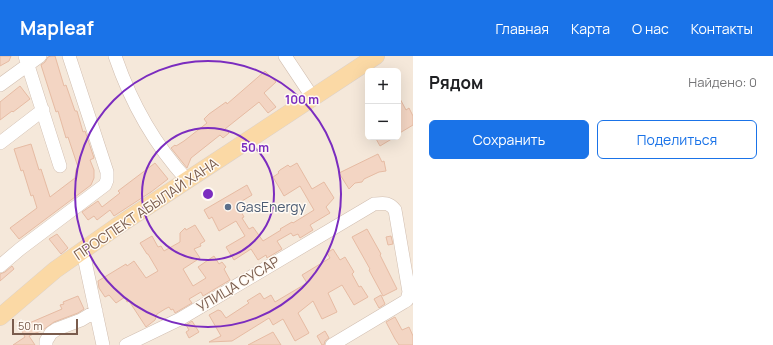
<!DOCTYPE html>
<html lang="ru">
<head>
<meta charset="utf-8">
<style>
	:root { --surface:#fff; --page:#f2f2f2; --text:#202124; --muted:#757577; --line:#e0e0e0; --accent:#1a73e8 }
	body { margin:0; font-family:Manrope,sans-serif; background:var(--page); color:var(--text) }
	.controls { position:absolute; right:12px; top:12px; display:grid; overflow:hidden; border-radius:6px; box-shadow:0 4px 16px #0002 }
	.controls button { width:36px; height:36px; display:grid; place-items:center; padding:0; border:0; border-bottom:1px solid var(--line); background:var(--surface); color:var(--text); font:20px sans-serif }
	.scale { position:absolute; left:12px; bottom:10px; width:66px; box-sizing:border-box; padding-left:4px; border:2px solid #7a5c4d; border-top:0; font-size:11px; line-height:14px; white-space:nowrap; color:#7a5c4d; -webkit-text-stroke:3px #fffaf3; paint-order:stroke }
	.list { margin:0; padding:0; list-style:none }
	h2 { display:flex; justify-content:space-between; align-items:center; height:52px; margin:0; padding:0 16px; font-size:17px }
	h2 small { font-size:13px; font-weight:400; color:var(--muted) }
	.actions { display:flex; gap:8px; padding:12px 16px }
	.actions a { flex:1; padding:9px 0; border:1px solid var(--accent); border-radius:6px; text-align:center; font-size:14px; color:var(--accent) }
	.actions .main { background:var(--accent); color:#fff }
	.map { position:relative; flex:none; width:413px; height:289px; overflow:hidden }
	header { display:flex; align-items:center; gap:24px; box-sizing:border-box; height:56px; padding:0 20px; background:var(--accent); color:#fff }
	header strong { font-size:19px }
	nav { display:flex; gap:22px; margin-inline-start:auto; font-size:14px }
	main { display:flex }
	aside { flex:1; background:var(--surface) }
	.map>svg:first-child { display:block }
	.residential { fill:#f5e8da; fill-rule:evenodd }
	.building { fill:#f3d5c3; stroke:#e6bba3 }
	.lines { fill:none; stroke-linecap:round; stroke-linejoin:round }
	.minor-casing { stroke:#d1beb0; stroke-width:14 }
	.major-casing { stroke:#dad1cd; stroke-width:18 }
	.minor { stroke:#fff; stroke-width:13 }
	.major { stroke:#fbd9a5; stroke-width:17 }
	.ring { fill:none; stroke:#7b2cbf; stroke-width:2 }
	.service-dot { fill:#5c6f8a; stroke:#fffaf3; stroke-width:1.5 }
	.labels { text-anchor:middle; stroke-width:3; stroke-linejoin:round; paint-order:stroke }
	.service-label { font-size:14px; fill:#4e5e75; stroke:#fffaf3; text-anchor:start }
	.street-label { font-size:14px; fill:#7a5c4d; stroke:#fffaf3 }
	.centre { fill:#7b2cbf; stroke:#fffaf3; stroke-width:2 }
	.ring-label { font-size:12px; text-anchor:middle; font-weight:bold; fill:#7b2cbf; stroke:#fffaf3; stroke-width:3; stroke-linejoin:round; paint-order:stroke }
</style>
</head>
<body>
<header>
<strong>Mapleaf</strong>
<nav><a>Главная</a><a>Карта</a><a>О нас</a><a>Контакты</a></nav>
</header>
<main>
<div class="map">
<svg width="413" height="289" viewBox="0 0 413 289">
	<rect width="100%" height="100%" fill="#fdf6ec"/>
	<path class="residential" d="M0 0H413V289H0ZM368 15H398V81H368Z"/>
	<path class="building" d="M0 0H11L9 5 0 10Z
		M51 0H55L64 30 66 29 75 55H77L83 76 85 75 94 102 90 104 94 114V122L91 129 19 183 10 172 37 152 33 139 31 140 23 114 21 115 14 93 31 88 39 114 41 113 50 141 75 122 76 114 78 111 68 81 66 82 58 55 56 56 41 9 45 6 48 1Z
		M265 15 276 26 264 37 276 51 268 57 259 46 225 73 229 77 223 82 220 79 191 102 187 112 171 92 175 89 176 90 184 85 207 67 204 63 209 58 226 46 227 48Z
		M20 30 30 43 13 56 12 55 0 64V46Z
		M398 39 406 54 409 52 413 60V69L398 78Z
		M375 81H395L380 90Z
		M378 98 382 106 384 105 386 115 379 116 364 123 362 126 355 127 349 133 339 117Z
		M155 107 168 123 151 136 114 160 110 154 97 164 94 160 88 164 82 156 98 145 102 151 120 137 118 135Z
		M297 107 312 133 324 126 334 142 326 151 330 157 310 169 313 174 300 182 298 178 293 180 291 177 277 185 282 193 267 202 266 199 258 204 251 193 234 204 226 191 245 180 236 165 219 175 212 161 209 163 204 154 247 129 252 139 237 148 244 161 242 162 249 173 253 171 263 185 281 174 280 173 292 166 293 167 314 154 300 130 284 140 273 121 279 117 278 116 280 114 288 109 290 111Z
		M195 169 205 185 200 188 201 190 194 193 200 202 183 213 193 230 206 222 198 211 214 200 219 208 222 206 226 211 224 213 230 224 203 240 201 236 189 243 192 247 175 257 173 253 171 254 169 251 165 253 157 258 155 264 146 271 129 245 127 246 125 241 116 247 109 239 105 241 99 232 98 225 126 208 127 210 134 205 146 222 158 215 148 198H147L140 187 152 180 158 191 161 190 164 195 180 186V177L185 172 186 174Z
		M367 173 381 198 380 199 397 233 383 240 369 214 370 213 352 181Z
		M57 178 68 192 61 198 49 183Z
		M391 180 393 188 388 189 386 181Z
		M333 193 340 204 345 201 354 216 352 218 359 231 361 230 368 241 354 249 342 229 328 237 337 256 322 263 313 245 298 257 309 277 295 285 283 263 273 269 269 262 232 285 209 286 221 280 209 259 218 254 221 255 226 262 249 247 247 245 260 237 264 243 271 239 275 246 307 227 302 219 330 202 327 197Z
		M12 210 14 213 0 225V218L5 216Z
		M381 239 385 248 379 252 374 243Z
		M78 240 84 253 78 257 54 266 43 274 29 280 35 289H13L25 281 20 271 62 253 60 249 64 248 63 246Z
		M395 261 402 274 409 271 413 280V289H399L395 283 386 266Z
		M192 265 199 276 189 282 186 276 189 274 186 269Z
		M325 275 329 282 325 285 324 289H322L317 280Z
		M273 276 281 289H248Z"/>
	<g class="lines">
		<g class="minor-casing">
			<path id="minor" d="M25 0 60 110
				M115 0C131 47 154 88 187 124
				M285 0 313 42
				M0 29 40 0
				M0 87 43 54
				M83 196 103 289
				M0 210 20 193 105 129 107 124V116L69 0
				M46 289V285L51 277 57 273 81 264 96 255
				M126 289 180 263 374 148C384 147 389 146 395 154L409 236 407 244 404 246 332 289"/>
		</g>
		<g class="major-casing">
			<path id="major" d="M0 261 55 214 116 171 376 0"/>
		</g>
		<use href="#minor" class="minor"/>
		<use href="#major" class="major"/>
	</g>
	<g class="ring">
		<circle cx="208" cy="138" r="66"/>
		<circle cx="208" cy="138" r="133"/>
	</g>
	<circle class="service-dot" cx="228" cy="151" r="4"/>
	<g class="labels">
		<g class="service-label">
			<text x="236" y="156">GasEnergy</text>
		</g>
		<g class="street-label">
			<text transform="translate(146 153) rotate(-34)" y="5">ПРОСПЕКТ АБЫЛАЙ ХАНА</text>
			<text transform="translate(238 228) rotate(-31)" y="5">УЛИЦА СУСАР</text>
		</g>
	</g>
	<circle cx="208" cy="138" r="6" class="centre"/>
	<g class="ring-label">
		<text x="302" y="48">100 m</text>
		<text x="255" y="96">50 m</text>
	</g>
</svg>
<div class="controls">
<button>+</button>
<button>−</button>
</div>
<div class="scale">50 m</div>
</div>
<aside>
<h2>Рядом<small>Найдено: 0</small></h2>
<ul class="list">
</ul>
<div class="actions"><a class="main">Сохранить</a><a>Поделиться</a></div>
</aside>
</main>
</body>
</html>
